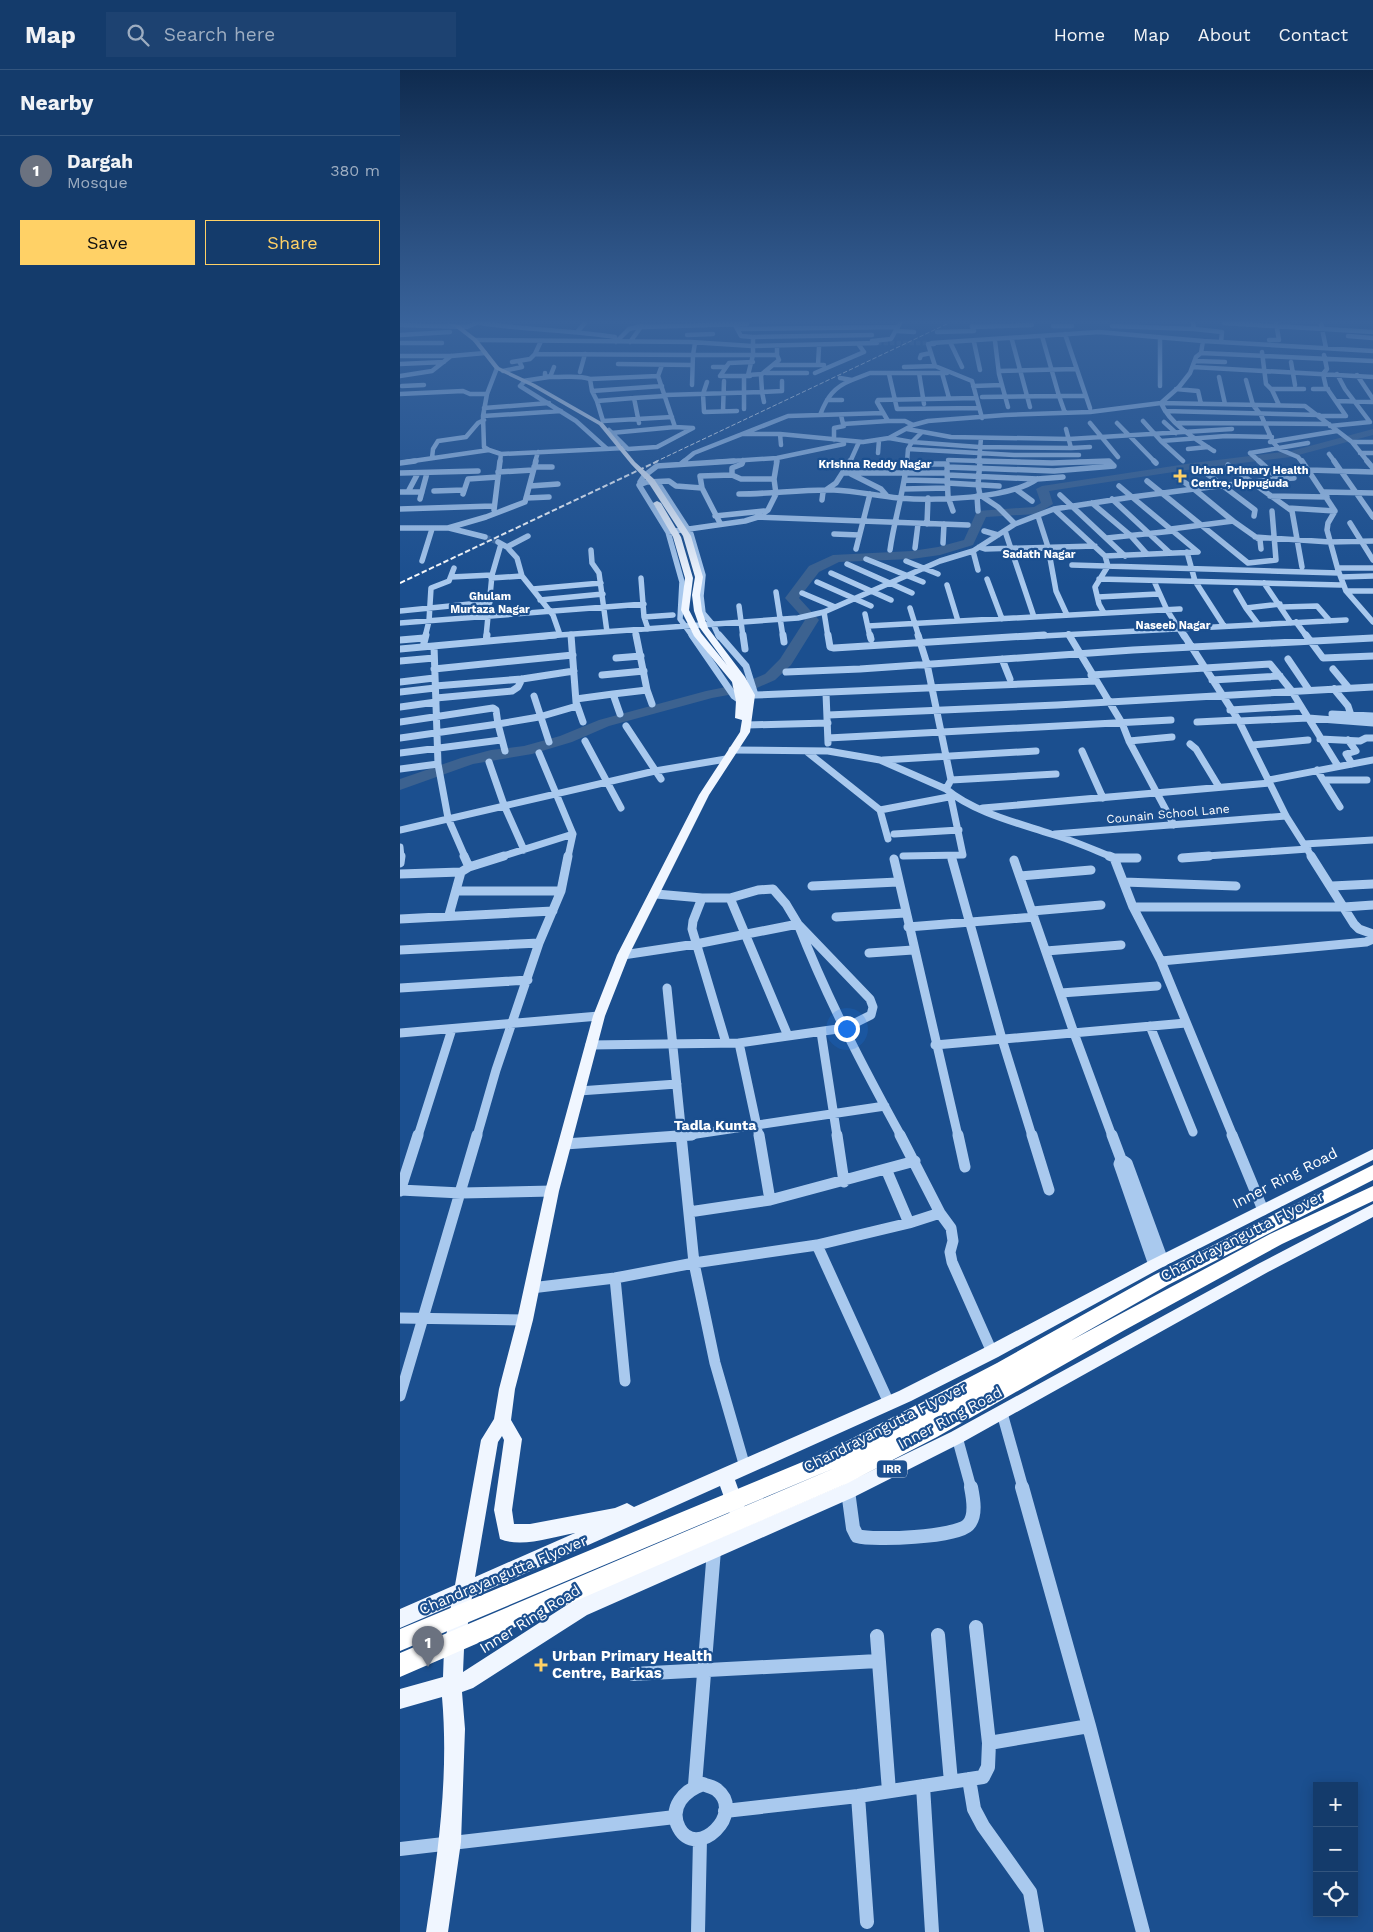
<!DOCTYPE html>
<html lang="en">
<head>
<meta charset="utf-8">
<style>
	:root { --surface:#143b6b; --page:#1d4271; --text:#f1f3f6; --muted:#9dadc1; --line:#33557e; --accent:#ffd166 }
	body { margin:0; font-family:"Work Sans",sans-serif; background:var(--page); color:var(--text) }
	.controls { position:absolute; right:15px; bottom:15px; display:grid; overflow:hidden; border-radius:0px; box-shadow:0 2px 12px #0003 }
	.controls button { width:45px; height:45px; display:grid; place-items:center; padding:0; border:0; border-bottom:1px solid var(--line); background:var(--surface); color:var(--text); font:25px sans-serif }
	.you { position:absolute; left:446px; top:958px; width:18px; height:18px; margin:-12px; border:4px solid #fff; border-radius:50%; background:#1a73e8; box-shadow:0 0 0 8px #1a73e833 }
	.badge { display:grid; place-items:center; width:32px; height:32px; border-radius:50%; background:var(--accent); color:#fff; font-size:16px; font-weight:700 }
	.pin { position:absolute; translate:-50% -41px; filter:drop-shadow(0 1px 2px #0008) }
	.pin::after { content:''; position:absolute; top:26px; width:18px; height:15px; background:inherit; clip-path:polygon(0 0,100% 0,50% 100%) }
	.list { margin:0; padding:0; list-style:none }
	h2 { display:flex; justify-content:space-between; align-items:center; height:65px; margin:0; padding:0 20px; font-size:21px }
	h2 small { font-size:16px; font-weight:400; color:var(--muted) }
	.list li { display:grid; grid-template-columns:32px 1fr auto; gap:15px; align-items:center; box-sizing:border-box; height:70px; padding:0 20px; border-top:1px solid var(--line) }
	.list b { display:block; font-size:19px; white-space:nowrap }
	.list p { margin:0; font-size:16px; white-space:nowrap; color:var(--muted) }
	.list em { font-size:16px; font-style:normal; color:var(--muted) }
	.actions { display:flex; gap:10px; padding:15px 20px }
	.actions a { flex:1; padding:11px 0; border:1px solid var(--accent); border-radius:0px; text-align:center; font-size:18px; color:var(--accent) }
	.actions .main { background:var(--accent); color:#111 }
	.icon { flex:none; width:28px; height:28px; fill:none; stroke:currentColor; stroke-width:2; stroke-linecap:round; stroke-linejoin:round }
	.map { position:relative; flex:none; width:973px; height:1862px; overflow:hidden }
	header { display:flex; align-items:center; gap:30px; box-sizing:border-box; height:70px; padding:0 25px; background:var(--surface); border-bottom:1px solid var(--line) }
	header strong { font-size:24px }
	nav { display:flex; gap:28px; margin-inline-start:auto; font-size:18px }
	.search { width:350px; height:45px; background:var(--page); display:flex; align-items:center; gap:12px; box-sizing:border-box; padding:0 18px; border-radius:0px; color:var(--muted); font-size:19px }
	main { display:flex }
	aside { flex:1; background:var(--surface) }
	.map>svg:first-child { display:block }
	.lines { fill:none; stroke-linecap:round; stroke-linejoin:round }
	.river { fill:#3c6290; fill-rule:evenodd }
	.minor-tunnel-far1 { stroke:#3d69a0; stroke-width:4.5; stroke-dasharray:4.5 2; stroke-linecap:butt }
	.minor-tunnel { stroke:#3d69a0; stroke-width:5.5; stroke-dasharray:5.5 2.5; stroke-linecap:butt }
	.minor-far5 { stroke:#a9c9ee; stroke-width:4.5 }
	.minor-far4 { stroke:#a9c9ee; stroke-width:5.5 }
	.minor-far3 { stroke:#a9c9ee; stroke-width:7 }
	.minor-far2 { stroke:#a9c9ee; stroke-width:9 }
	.minor-far1 { stroke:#a9c9ee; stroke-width:11 }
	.minor { stroke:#a9c9ee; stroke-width:14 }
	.major { fill:#f0f6ff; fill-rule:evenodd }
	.highway { fill:#fff; fill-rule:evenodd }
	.rail-far1 { stroke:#fff; stroke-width:1; stroke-dasharray:4.5 2; stroke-linecap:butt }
	.rail { stroke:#fff; stroke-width:2; stroke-dasharray:5.5 2.5; stroke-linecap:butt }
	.poi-dot { fill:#ffd166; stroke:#1b4f8f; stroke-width:2 }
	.labels { text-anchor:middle; stroke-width:4.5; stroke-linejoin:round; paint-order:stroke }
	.far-neighbourhood-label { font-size:11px; font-weight:bold; fill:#fff; stroke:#1b4f8f }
	.far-poi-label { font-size:11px; font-weight:bold; fill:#fff; stroke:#1b4f8f; text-anchor:start }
	.shield { fill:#1b4f8f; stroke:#bbcadd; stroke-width:1 }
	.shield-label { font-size:11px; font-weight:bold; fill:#fff }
	.street-label { font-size:12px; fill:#fff; stroke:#1b4f8f }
	.neighbourhood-label { font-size:14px; font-weight:bold; fill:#fff; stroke:#1b4f8f }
	.near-street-label { font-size:15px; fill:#fff; stroke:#1b4f8f }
	.near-poi-label { font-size:15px; font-weight:bold; fill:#fff; stroke:#1b4f8f; text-anchor:start }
</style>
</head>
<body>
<header>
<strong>Map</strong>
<div class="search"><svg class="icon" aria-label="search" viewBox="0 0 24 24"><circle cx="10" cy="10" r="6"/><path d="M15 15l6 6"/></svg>Search here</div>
<nav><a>Home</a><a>Map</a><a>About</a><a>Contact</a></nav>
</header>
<main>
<aside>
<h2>Nearby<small></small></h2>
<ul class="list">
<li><span class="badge" style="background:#6b7280">1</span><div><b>Dargah</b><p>Mosque</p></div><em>380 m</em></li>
</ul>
<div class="actions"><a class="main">Save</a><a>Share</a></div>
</aside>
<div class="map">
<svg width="973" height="1862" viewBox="0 0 973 1862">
	<rect width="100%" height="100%" fill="#1b4f8f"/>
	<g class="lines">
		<path class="river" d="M973 359V365L891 387 793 399 649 421 653 434 637 444 586 447 573 475 540 485 512 489 439 492 419 502 399 528 419 550 391 595 375 610 350 621 312 628 209 656 172 672 132 684 73 694 0 720V709L61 688 91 680 124 676 160 666 199 650 306 621 341 614 365 604 380 589 405 550 385 528 409 496 433 485 512 481 538 477 564 470 577 441 634 437 641 433 636 419 642 416 793 393 891 381Z"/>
		<path class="minor-tunnel-far1" d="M477 273H532"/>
		<path class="minor-tunnel" d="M85 467 98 472"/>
		<path class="minor-far5" d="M80 253C125 260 170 260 215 267
			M824 253 973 262
			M921 254 926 278
			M0 255 67 257 76 253
			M653 256H672
			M712 256 794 259 793 253
			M572 257 632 255
			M339 259 498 257
			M794 259 822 262 821 272
			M178 261 185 253
			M497 261 514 262
			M537 262 574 261 572 256
			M665 264 690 338
			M0 265 50 262
			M287 265 313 264
			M948 266 973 268
			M353 267 472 265
			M760 267V316
			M75 270 291 272 352 276 477 273
			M612 270 630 337
			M869 270H879L876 253
			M141 271 135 284 293 285 295 273
			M472 271 491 269 500 253
			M595 271 599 304 608 337
			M216 272 229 259 242 256
			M230 272 241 257 347 254
			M574 272 580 300
			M0 273H42
			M532 273 699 262 803 271 973 281
			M534 274H528L535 296 572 311 582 348
			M551 274 562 297
			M377 277V285
			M862 282 866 314 872 320 879 335
			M801 283 973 291
			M353 285H377L379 290 362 304 348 305Z
			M0 286H51L85 283
			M520 288 521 285 531 283
			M795 291 825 292
			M112 292 130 289 135 284
			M891 292 895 315
			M0 294 44 292
			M218 294 291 295
			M373 295H424
			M418 295 419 277
			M313 297H325
			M504 297 535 296
			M793 297 973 307
			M103 301 122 297 119 291
			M599 301 676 299
			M180 302 185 284
			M145 303V306C160 309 175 304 190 309
			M366 303H407
			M415 303 464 282 459 275
			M542 303 549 328
			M489 304 497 339 579 338
			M957 305 973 329
			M0 306 32 301 51 286
			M344 306V339
			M350 306H320L329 293 353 292
			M150 307 154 297
			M819 307 825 334
			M440 308 452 310 470 303H519
			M846 310 853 335 861 345 873 372 879 379 898 387 902 392
			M123 311 149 307
			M124 312 120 316 176 351 206 378
			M307 312 303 324 304 342 337 341
			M292 315 293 285H353V267L341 266 335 255
			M2 316 24 315
			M573 316 602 315
			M776 319 798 321 801 334
			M871 319H904
			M913 319H928
			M192 321 190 309 258 306
			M0 324 63 321 70 324H87L97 298
			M87 324 83 346 84 377 89 380
			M265 325 362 322 361 306
			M582 327 659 326 642 266
			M234 328 197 331 203 351 272 347
			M427 330H442
			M197 331 192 321 262 316
			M936 331 973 332
			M364 332 362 322 382 321V311
			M524 334 519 303H547
			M84 338 149 333
			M323 341 324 311
			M765 341 919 345
			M665 343 659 326H685
			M420 345C427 327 434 317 452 310
			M441 345 443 354 488 351 477 332 478 330 576 328
			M83 346 161 341
			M920 346H946L926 317 923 304 927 299 924 285
			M488 351H505L513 355
			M743 351 761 371 826 366 872 367
			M764 352 776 363
			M239 353 234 328 265 326
			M690 353 718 387
			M717 353 755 392
			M778 353 929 354
			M930 356 970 352 945 319 937 304
			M507 359 551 367 669 369 832 359
			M209 360 228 379 257 377 293 358 275 357
			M522 362 512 372 579 377 671 378 666 359
			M211 363 275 357 258 306 262 295
			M342 364H380L463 372 489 368 513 355 528 351 605 345 690 342 761 333 779 317 790 303 796 287 801 283 803 271
			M380 364 381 375
			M489 368 512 372 508 379 507 392
			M434 370V358L444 356 443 354
			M761 371 783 391
			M870 372 937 361
			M952 372H973
			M671 378 690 377
			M508 379 614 385H679
			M788 379 808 377
			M814 381C795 369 770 354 761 333L905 336 952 372 968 392
			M478 383 479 370
			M850 383 908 373
			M850 383 860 392
			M960 383H973
			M929 384 935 392
			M32 388 33 379 38 371 66 367 78 353 84 350
			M548 390 620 392
			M6 392 89 380 101 384 225 378
			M100 392 101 384
			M135 392 138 382
			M283 392 294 383 388 346 483 343
			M316 392 377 388 444 374
			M342 392 343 390
			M376 392 377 388
			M450 392 459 372
			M579 392 581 368
			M678 392H710"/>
		<path class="minor-far4" d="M754 391 756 393
			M859 391 879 409 894 408
			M902 391 935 441 928 453 927 460 938 500 946 521H973
			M934 391 973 447
			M967 391 973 398
			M0 393 15 391
			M281 394 285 391
			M506 394H547
			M828 395 892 441 902 497
			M421 396 449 394
			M134 397H152
			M547 397 654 401 714 396 709 391 652 393 577 391
			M547 400 548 427 553 441
			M909 400 973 402
			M98 402 133 400
			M1 403 78 401
			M444 403H506
			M506 403H547
			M806 403 855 440 854 446
			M451 404 481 419 487 426
			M332 405V398L342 394 343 391
			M547 405 637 409 663 407
			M777 407 794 419 879 409
			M505 410 546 411
			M747 411 848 493 876 490 872 441
			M240 412 244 406 257 396 334 391
			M258 413 291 464 303 505 301 526 303 543 314 556 319 567
			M547 413 599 416
			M130 416 158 414
			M719 416 732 427 794 419 833 451
			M503 419 547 418
			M9 420 18 403
			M617 420 632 431
			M34 421 64 420
			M0 422H22
			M924 422 973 423
			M63 424 68 409 98 407
			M339 424C371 424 403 419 434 420 456 421 477 426 499 428 534 431 609 429 637 409
			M660 425 725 486
			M577 426 578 441
			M870 426 927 427
			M126 428 149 427
			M20 429 27 403
			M712 429 770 483
			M422 430 423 422 436 413 450 391
			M692 433 730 465 747 484
			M888 438 935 441
			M0 439 93 436
			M654 439 732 427 798 482 705 486 708 496 695 517 699 534 704 543
			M94 440 100 391
			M315 446 364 441
			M638 446 648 477 656 521 667 545
			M358 447 568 455
			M320 453 302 418 300 406 332 405 341 409H374
			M950 453 973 490
			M527 454 528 428
			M615 454 654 439 705 486
			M0 458H48L86 447 125 432 136 391
			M49 458 85 467
			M771 459 833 451 860 470 861 479
			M584 461 598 465
			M605 461 634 547
			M268 462 345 451 358 447 368 440 376 424 374 409 377 391
			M434 464 459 465
			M855 467 930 472 973 471
			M707 468 773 461
			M98 472 107 477 117 488 122 506 153 545 160 565 141 567
			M543 473 544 454
			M107 477 128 466
			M579 477 585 479 695 476
			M515 478 518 454
			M456 479 470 424
			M191 480 192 493 199 503 207 562
			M490 480C494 450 504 421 507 391
			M573 481 578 500
			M787 482 795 511 824 556
			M466 489 523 512
			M22 491 32 459
			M506 491 538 504
			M447 494 512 523
			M672 495 939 503
			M938 498H973
			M431 503 491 530
			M51 507 92 505
			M941 507 973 506
			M91 508 122 506
			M241 508 244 547 248 559
			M587 509 602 549
			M699 509 941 515
			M754 511 767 540 784 567
			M417 512 471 536
			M864 513 891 553
			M547 515 558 551
			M133 519 201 513
			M836 521 846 538
			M946 521 973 552
			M376 522 383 567
			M402 523 435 537
			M698 527 758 524
			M140 530 203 524
			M339 536 343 567
			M882 537 917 536 930 551
			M510 538 519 567
			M0 541 90 532
			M424 542 428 567
			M465 544 470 567
			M244 547 273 545
			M896 552 907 567
			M0 553 244 534
			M858 554 846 538 880 534
			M468 556 780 539
			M235 560 236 567
			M668 564 670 567
			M160 565 398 548 424 542 540 491 573 481 615 454 598 437 580 425 578 415 580 391
			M25 567 29 551 31 518 49 511 54 498
			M86 567 92 505 101 474
			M293 567 280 549 282 512 268 462 239 415 247 412 269 411 276 416 302 418
			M623 567 946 550"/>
		<path class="minor-far3" d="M171 565 176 632 183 652
			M236 565 247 620 252 634
			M292 565 334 626 341 631
			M319 565 346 596 355 625
			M343 565 345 579
			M383 565 384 572
			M428 565 430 577 434 578 644 565
			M470 565 471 569
			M518 565 527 594 551 710 546 719
			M669 565 722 653 729 671 774 755
			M784 565 839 651 886 746 912 787
			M906 565 923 588 973 586
			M0 570 24 568
			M86 571 87 565
			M34 576 38 694
			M23 577 26 565
			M0 579 155 565
			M216 588 241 586
			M602 589 610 609
			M888 589 909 620
			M0 591 34 588
			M34 599 173 585
			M933 599 948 617
			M386 602 460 599 733 580 973 568
			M202 605 244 601
			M691 605 870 594 891 620 938 696
			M812 610 880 606
			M0 612 34 608
			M35 616 122 609 174 601
			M934 619 948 636 951 645
			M0 622 35 618
			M426 623 428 673
			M213 624 247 620
			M355 625 695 611
			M134 626 149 672
			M36 628 112 621 118 617 122 609
			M176 629 213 624 220 644
			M0 637 36 632
			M830 640 899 636
			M932 644 973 646
			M428 645 657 635 973 617
			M839 651 908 648 973 653
			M0 652 93 638 96 640 98 654 0 668
			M797 652 837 650
			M347 655 428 653
			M226 656 261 709
			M428 668 771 650
			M920 669 960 671 966 668H973
			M948 670 956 681 946 684 952 694
			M185 671 221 738
			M729 671 772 667
			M790 674 796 679 819 717
			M852 675 908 670
			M332 680 428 681 480 690 546 719C573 742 618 753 651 764 672 770 692 779 712 787
			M105 681 98 654 139 647 177 636
			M406 681 480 740 488 769
			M682 681 703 728
			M0 683 101 670
			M483 690 636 681
			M89 692 104 735 124 780
			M0 699 38 694 48 748 65 787
			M917 700 940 737
			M551 710 656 704
			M869 710 973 690
			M924 710H967
			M583 738 870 713
			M480 740 554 726
			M0 760 255 701 326 689
			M494 764 559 760
			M655 764 886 746
			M904 774 973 770
			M0 777 1 787
			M503 786 563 785 551 728
			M100 787 173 764 139 683
			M168 787 173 764
			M792 787 908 779"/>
		<path class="minor-far2" d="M64 786 69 797
			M709 786 714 788H737
			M911 786 954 854 959 859 973 864
			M714 788 733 837 761 891 833 1066
			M782 788 809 786
			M494 789 558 1066
			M552 789 602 969 632 1066
			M614 790 674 963 712 1066
			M0 793 1 786
			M0 804 61 802 69 797 104 786
			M620 806 691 800
			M724 812 836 816
			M412 816 498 812
			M932 816 973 814
			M373 819 386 834 398 854 470 929 473 937 471 945 445 958 388 966 330 828 358 820Z
			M56 821H161
			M256 824 302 828H330
			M302 828 293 851 292 859 326 973
			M733 837H944L973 835
			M632 841 701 835
			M49 845 61 802
			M436 847 505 843
			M0 849 153 841
			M508 857 634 847
			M0 880 139 873
			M646 881 721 875
			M469 883 513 880
			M223 885 296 874 398 854C427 928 463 997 501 1066
			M761 891 966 872 973 869
			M0 918 128 910
			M267 918 282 1066
			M661 923 757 916
			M750 956 793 1062
			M421 962 437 1066
			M0 963 199 946
			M339 973 359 1066
			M190 975 339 973 388 966
			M535 975 786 953
			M179 1021 277 1014
			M18 1066 52 959
			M77 1066 96 1000 139 873 161 821 168 786
			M283 1066 485 1036"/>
		<path class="minor-far1" d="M281 1065 294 1193 315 1293 345 1397
			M359 1065 370 1130
			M437 1065 444 1112
			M500 1065 540 1143 551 1158 553 1171 550 1182 552 1192 592 1282
			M558 1065 565 1097
			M632 1065 649 1120
			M712 1065 721 1089 719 1094 754 1195
			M832 1065 863 1140
			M165 1074 292 1065
			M721 1089 727 1093 763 1191
			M486 1099 509 1153
			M0 1120 61 1123 152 1121
			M0 1121 18 1065
			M289 1142 370 1130 515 1091
			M417 1175 489 1333
			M215 1208 225 1311
			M131 1218 215 1208 294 1193 417 1175 509 1153 540 1143
			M0 1248 125 1250
			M0 1326 77 1065
			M602 1343 623 1418
			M557 1367 571 1418"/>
		<path class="minor" d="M622 1417 689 1656 743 1862
			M448 1421 453 1458 457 1466C475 1471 556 1467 568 1455 577 1446 573 1427 571 1417
			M576 1557 589 1673
			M538 1565 551 1712
			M477 1566 489 1721
			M233 1604 478 1591
			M569 1709 574 1739 583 1756 630 1822 637 1862
			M303 1714C307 1716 314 1717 317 1720 346 1743 297 1791 279 1758 268 1737 285 1720 303 1714Z
			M295 1715 314 1480
			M523 1716 532 1862
			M458 1726 467 1852
			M325 1741 458 1726 583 1707 588 1697 589 1673 689 1656
			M0 1779 275 1747
			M298 1862 300 1769"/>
		<path class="major" d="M46 253 59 255 77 269 99 297 135 314 203 353 235 392 254 409 291 466 303 507 300 525 302 541 308 558 345 607 355 625 350 662 309 725 229 885 205 946 159 1121 133 1250 115 1319 111 1350 122 1369 112 1440 114 1454H130L215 1438 227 1433 234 1437 499 1321 586 1277 749 1191 973 1079V1090L759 1199 598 1287 511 1331 335 1410 345 1438 342 1444 336 1446 330 1444 320 1416 72 1527 64 1579 63 1602 173 1531 442 1415 551 1362 858 1194 973 1134V1147L868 1202 563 1372 454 1427 187 1545 73 1618 62 1622 65 1659 61 1772 48 1862H26C38 1784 49 1706 42 1627L0 1639V1619L43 1607 44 1579 51 1536 0 1558V1539L55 1515 81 1370 94 1349 99 1319 117 1250 145 1121 193 946 217 885 299 725 340 662 342 650 335 648 336 631 332 612 294 566 281 540 285 508 273 467 253 433 257 431 261 433 281 467 293 508 289 540 301 563 327 595 300 558 294 541 292 525 295 507 283 466 248 412 231 394 199 355 131 316 95 299 73 271 55 257ZM102 1366 104 1370 94 1440 100 1469C122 1478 152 1467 175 1463L75 1507 98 1372Z"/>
		<path class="highway" d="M973 1095V1110L768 1215 670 1271 870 1164 973 1116V1131L882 1174 723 1261 537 1367 448 1413 0 1607V1583L437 1397 0 1581V1559L424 1383 597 1293 754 1205Z"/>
		<path class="rail-far1" d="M255 392 549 253"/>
		<path class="rail" d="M0 513 258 391"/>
	</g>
	<linearGradient id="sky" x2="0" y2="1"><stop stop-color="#0f2b4f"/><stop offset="0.49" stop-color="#39639b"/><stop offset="1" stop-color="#39639b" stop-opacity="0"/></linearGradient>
	<rect width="973" height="514" fill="url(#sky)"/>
	<g class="poi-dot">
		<path d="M777.5 398.5h5v5h5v5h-5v5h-5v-5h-5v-5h5z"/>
		<path d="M138.5 1587.5h5v5h5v5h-5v5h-5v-5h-5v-5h5z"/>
	</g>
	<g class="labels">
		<g class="far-neighbourhood-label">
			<text x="475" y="398">Krishna Reddy Nagar</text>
			<text x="639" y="488">Sadath Nagar</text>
			<text x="90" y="530">Ghulam<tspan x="90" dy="13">Murtaza Nagar</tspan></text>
			<text x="773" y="559">Naseeb Nagar</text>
		</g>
		<g class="far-poi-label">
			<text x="791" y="404">Urban Primary Health<tspan x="791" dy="13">Centre, Uppuguda</tspan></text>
		</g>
		<rect class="shield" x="477" y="1390.5" width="30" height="17" rx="4"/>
		<g class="shield-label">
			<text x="492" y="1403">IRR</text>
		</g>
		<g class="street-label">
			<text transform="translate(768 744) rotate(-5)" y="4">Counain School Lane</text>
		</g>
		<g class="neighbourhood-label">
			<text x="315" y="1060">Tadla Kunta</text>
		</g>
		<g class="near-street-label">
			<text transform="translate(885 1108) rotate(-27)" y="5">Inner Ring Road</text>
			<text transform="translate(842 1166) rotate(-27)" y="5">Chandrayangutta Flyover</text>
			<text transform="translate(550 1348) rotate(-28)" y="5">Inner Ring Road</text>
			<text transform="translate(485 1357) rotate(-27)" y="5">Chandrayangutta Flyover</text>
			<text transform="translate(103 1505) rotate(-23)" y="5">Chandrayangutta Flyover</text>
			<text transform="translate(130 1549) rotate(-32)" y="5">Inner Ring Road</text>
		</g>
		<g class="near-poi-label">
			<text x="152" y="1591">Urban Primary Health<tspan x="152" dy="17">Centre, Barkas</tspan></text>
		</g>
	</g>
</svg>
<div class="controls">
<button>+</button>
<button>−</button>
<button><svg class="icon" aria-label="locate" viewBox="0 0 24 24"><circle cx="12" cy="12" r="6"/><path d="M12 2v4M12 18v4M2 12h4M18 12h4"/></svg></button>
</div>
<div class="you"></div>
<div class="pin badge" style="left:28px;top:1597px;background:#6b7280">1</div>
</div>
</main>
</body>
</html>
